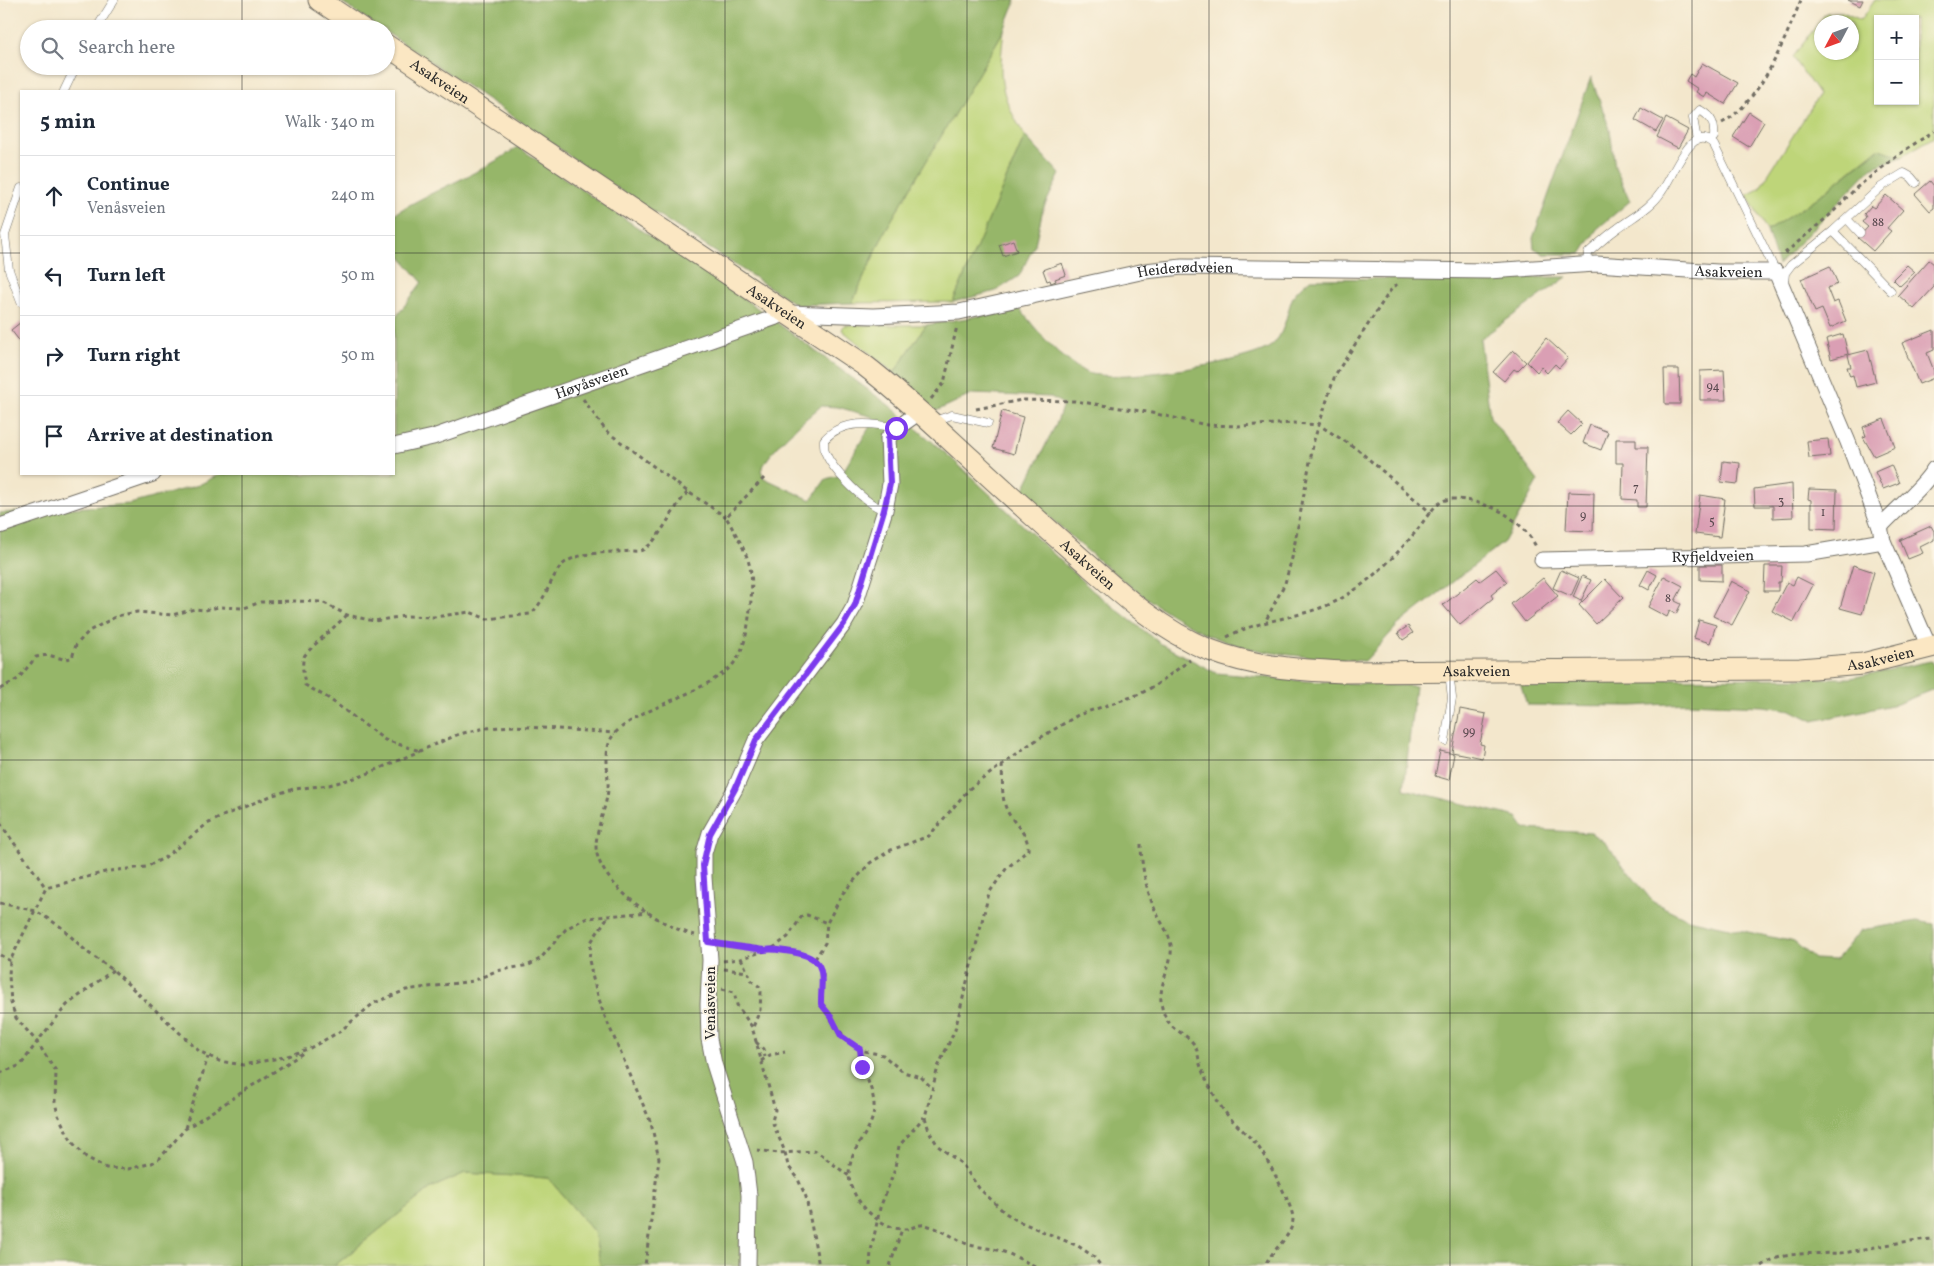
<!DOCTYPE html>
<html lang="en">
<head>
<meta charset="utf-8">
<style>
	:root { --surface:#fff; --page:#f6f6f7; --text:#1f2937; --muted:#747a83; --line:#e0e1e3 }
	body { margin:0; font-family:Vollkorn,serif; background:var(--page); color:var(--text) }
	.controls { position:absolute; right:15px; top:15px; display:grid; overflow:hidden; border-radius:0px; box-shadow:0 1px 4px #0004 }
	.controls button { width:45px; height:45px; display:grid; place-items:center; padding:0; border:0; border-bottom:1px solid var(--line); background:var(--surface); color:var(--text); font:25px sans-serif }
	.compass { position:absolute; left:1814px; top:15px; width:45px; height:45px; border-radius:50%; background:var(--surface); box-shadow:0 1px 4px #0004; rotate:229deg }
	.stop { position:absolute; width:15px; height:15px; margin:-11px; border:4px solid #7c3aed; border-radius:50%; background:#fff }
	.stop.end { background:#7c3aed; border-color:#fff; box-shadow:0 1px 5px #0008 }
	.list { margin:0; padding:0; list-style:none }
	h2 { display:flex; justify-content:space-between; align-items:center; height:65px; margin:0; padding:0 20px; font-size:21px }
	h2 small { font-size:16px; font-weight:400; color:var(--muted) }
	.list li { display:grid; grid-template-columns:32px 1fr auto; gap:15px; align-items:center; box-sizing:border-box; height:80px; padding:0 20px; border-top:1px solid var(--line) }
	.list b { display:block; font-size:19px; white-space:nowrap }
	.list p { margin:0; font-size:16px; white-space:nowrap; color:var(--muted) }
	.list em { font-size:16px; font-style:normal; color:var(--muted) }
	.icon { flex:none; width:28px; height:28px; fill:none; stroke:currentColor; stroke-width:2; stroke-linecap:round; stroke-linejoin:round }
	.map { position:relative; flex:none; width:1934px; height:1266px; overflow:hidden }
	.search { position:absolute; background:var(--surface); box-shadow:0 1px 4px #0004; left:20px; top:20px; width:375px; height:55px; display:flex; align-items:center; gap:12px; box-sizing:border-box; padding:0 18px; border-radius:28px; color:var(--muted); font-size:19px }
	.panel { position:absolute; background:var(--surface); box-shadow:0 1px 4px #0004; left:20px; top:90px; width:375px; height:385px; border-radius:0px }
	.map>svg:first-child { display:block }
	.green { fill:#bed579; stroke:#748052; fill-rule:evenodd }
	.forest { fill:#96b669; stroke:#60704a; fill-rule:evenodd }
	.building { fill:#da9fb4 }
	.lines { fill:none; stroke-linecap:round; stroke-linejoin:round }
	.service-casing { stroke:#716d63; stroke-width:9 }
	.minor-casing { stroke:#716d63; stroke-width:17 }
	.secondary-casing { stroke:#716d63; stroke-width:23 }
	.path { stroke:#716d63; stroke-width:3; stroke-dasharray:4 4; stroke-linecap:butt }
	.service { stroke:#fff; stroke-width:8 }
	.minor { stroke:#fff; stroke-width:15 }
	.secondary { stroke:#fbe7c3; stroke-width:21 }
	.route { stroke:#7c3aed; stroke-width:6 }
	.grid { fill:none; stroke:#2b2b2b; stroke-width:1; stroke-opacity:0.55 }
	.labels { text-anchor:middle; stroke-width:4; stroke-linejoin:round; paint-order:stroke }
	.number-label { font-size:12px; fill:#57484d }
	.street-label { font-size:15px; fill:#2b2b2b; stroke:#fcf5e5 }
</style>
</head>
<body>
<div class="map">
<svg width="1934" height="1266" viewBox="0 0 1934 1266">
	<rect width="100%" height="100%" fill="#fcf5e5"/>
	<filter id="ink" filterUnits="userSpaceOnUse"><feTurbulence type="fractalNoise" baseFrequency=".02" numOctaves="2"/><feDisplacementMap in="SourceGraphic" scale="10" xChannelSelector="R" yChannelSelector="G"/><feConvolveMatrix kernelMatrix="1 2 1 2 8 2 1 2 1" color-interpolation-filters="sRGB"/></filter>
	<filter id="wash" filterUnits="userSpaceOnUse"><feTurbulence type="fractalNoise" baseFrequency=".0096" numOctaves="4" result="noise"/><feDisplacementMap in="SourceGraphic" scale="20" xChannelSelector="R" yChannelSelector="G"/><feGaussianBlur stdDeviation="1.12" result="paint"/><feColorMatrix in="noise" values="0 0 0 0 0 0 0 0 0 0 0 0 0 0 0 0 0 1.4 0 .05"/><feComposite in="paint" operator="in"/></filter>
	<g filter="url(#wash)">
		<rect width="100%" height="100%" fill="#f3e7cc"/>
		<path class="green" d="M1875 0H1934V137L1902 156 1878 149 1817 198 1767 231 1747 195 1759 189 1819 95 1793 57 1826 13 1842 12 1861 20ZM1878 19H1915V101H1878ZM1822 22H1852V52H1822Z
			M1004 30C998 80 999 93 1025 136L953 302 852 303 885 231Z
			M844 325H926L894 373 842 330Z
			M465 1173 548 1178 594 1232 601 1266H334L431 1188Z"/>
		<path class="forest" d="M338 0H1016L1004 30 885 231 852 303 797 305 586 168 541 135 386 32V29H381Z
			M1591 77 1610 130 1615 167 1630 201 1597 229 1581 254H1544L1534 248 1533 238Z
			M1025 136 1060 174 1043 209 1035 244 1019 276 996 291 953 302Z
			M518 147 753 305 890 406 950 457 1093 591 1161 644 1216 673 1304 681 1415 686 1404 789 1517 817 1525 829 1591 833 1605 843 1653 902 1688 919 1794 942 1814 959 1836 960 1861 930 1917 921 1934 924V1266H601L594 1232 548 1178 465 1173 431 1188 334 1266H0V513L130 504 199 485 220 474H394V320L422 282 394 249V214C434 189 478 175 518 147ZM821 406 838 407 873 417 872 423 841 475 826 479 811 500 764 478 761 470C774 444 799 425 821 406Z
			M1879 149 1902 156 1871 168 1778 265 1767 231 1817 198Z
			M1567 277 1480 339 1490 417 1538 481 1504 542 1398 625 1365 661C1313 657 1254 656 1207 634 1137 601 1080 543 1022 493L1057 422 1063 404 1051 397 973 394 936 411 894 373 926 325 1020 309C1038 332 1058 357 1085 372 1108 384 1250 363 1271 346 1285 335 1286 314 1292 299 1295 291 1304 285 1310 279Z
			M1931 661 1934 667V689L1897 704 1813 721 1791 710 1763 706 1687 703 1632 706 1527 705 1520 682 1622 679 1851 678Z"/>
		<g id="blocks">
			<path class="building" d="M1848 0H1863L1860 6Z
				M1702 63 1738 83 1725 104 1707 93 1704 97 1696 92 1698 89 1686 81 1690 74 1694 77Z
				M1641 108 1663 120 1656 132 1635 120Z
				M1749 112 1764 122 1749 147 1733 137Z
				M1666 118 1688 130 1678 148 1657 137Z
				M1930 181 1934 186V208L1930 211 1915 194Z
				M1886 195 1903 210 1887 228 1891 231 1873 251 1858 238 1868 227 1862 222 1866 217 1864 214 1871 206 1874 208Z
				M1013 240 1017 251 1003 256 999 245Z
				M1929 260 1934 264V287L1914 309 1898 295Z
				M1062 263 1066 275 1055 279 1056 281 1051 283 1050 280 1047 281 1043 270Z
				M1907 265 1915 272 1900 286 1893 279Z
				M1830 266 1838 284 1827 288 1833 303 1838 301 1846 321 1830 328 1822 309 1815 312 1801 279Z
				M21 322V343L11 330Z
				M1934 330V350L1927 353 1934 371V378L1919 384 1902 343Z
				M1843 334 1848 354 1831 359 1826 339Z
				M1546 338 1568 358 1559 368 1555 364 1547 373 1541 367 1537 372 1527 362Z
				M1513 350 1526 362 1517 371 1514 369 1504 381 1493 372Z
				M1868 350 1876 382 1856 387 1853 375 1850 376 1847 367H1851L1848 355Z
				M1664 369H1679L1680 404H1665Z
				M1724 370 1726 400H1700V371Z
				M1002 411 1023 417 1014 454 993 448Z
				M1568 411 1582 424 1571 435 1557 423Z
				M1884 419 1895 447 1874 456 1863 437 1866 436 1863 427Z
				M1590 425 1608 432 1601 450 1583 443Z
				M1616 439H1636V447H1648L1646 507H1637V500L1622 499 1623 463H1616Z
				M1828 439 1830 456 1809 458 1807 441Z
				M1723 461 1740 463 1738 484 1721 482Z
				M1891 465 1899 483 1883 489 1875 472Z
				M1792 484 1793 517 1773 518V506H1755L1754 489Z
				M1809 489 1837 490 1836 529 1811 528V500L1808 499Z
				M1568 492 1594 493 1593 531 1566 530Z
				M1700 495 1725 499 1720 537 1695 534Z
				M1931 526 1934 531V540L1920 547 1923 553 1908 559 1900 540Z
				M1700 565H1722V581L1700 580Z
				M1853 565 1874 572 1862 614 1840 608Z
				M1765 566H1782L1781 582H1778V591H1764Z
				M1496 569 1507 582 1491 595 1493 598 1460 625 1443 605 1477 578 1480 581Z
				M1561 570 1579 578 1571 596 1553 588Z
				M1648 570 1657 575 1649 590 1640 585Z
				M1582 576 1591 580 1581 601 1573 597Z
				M1664 576 1683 586 1675 601 1681 604 1676 614 1670 610 1667 617 1648 607Z
				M1797 577 1813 585 1794 622 1772 611 1787 582 1793 585Z
				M1543 578 1558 596 1525 622 1511 604Z
				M1605 579 1623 598 1596 624 1579 605Z
				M1731 581 1750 591 1732 625 1713 616Z
				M1699 620 1716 625 1710 643 1694 638Z
				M1408 626 1413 633 1403 640 1398 633Z
				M1460 709 1486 714 1480 744 1484 745 1482 758 1452 752Z
				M1440 751 1454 754 1449 780 1435 776Z"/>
		</g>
	</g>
	<g filter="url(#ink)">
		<use href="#blocks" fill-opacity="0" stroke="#716d63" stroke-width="1"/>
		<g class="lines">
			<g class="service-casing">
				<path id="service" d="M96 29 114 0
					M64 91 76 66
					M1697 140 1693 118 1700 110C1712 117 1715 124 1714 137L1710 141
					M21 188 5 235 9 270 21 302
					M1847 219 1860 233
					M1833 231 1891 291
					M1587 264 1588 253C1598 244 1608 235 1618 228 1634 216 1651 208 1662 191 1670 180 1685 144 1697 140 1703 137 1710 140 1714 145L1776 272
					M1784 283 1785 273 1791 265 1833 231 1881 187 1904 173 1911 177 1916 183
					M934 421 952 415 988 423
					M885 510C866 505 833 471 825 452 824 449 824 444 824 440 842 419 872 423 897 428
					M1445 741 1452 698 1449 672"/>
			</g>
			<g class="minor-casing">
				<g id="minor">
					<path id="s1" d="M394 446 433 437 788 313 873 316 959 312 1145 271 1182 267 1488 271 1596 264 1718 272H1776L1848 442 1880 527 1883 541 1929 647"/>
					<path d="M0 526 153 474"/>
					<path d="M1880 527C1896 509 1923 488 1934 469"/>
					<path id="s2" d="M1542 560 1806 554 1883 541"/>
					<path d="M748 1266 749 1195 745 1162 714 1064 709 1039 708 1004 710 960 704 877V853L710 833 735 789 756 740 844 624 855 605 885 510 890 484 888 438 897 428 921 411"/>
				</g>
			</g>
			<g class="secondary-casing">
				<g id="secondary">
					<path d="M319 0 362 29"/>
					<path id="s3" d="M386 45 864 365C902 394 936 427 972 460 1006 492 1041 523 1076 554 1117 590 1156 628 1207 649 1252 667 1297 670 1344 672L1800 669 1863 664 1934 646"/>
				</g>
			</g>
			<path class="path" d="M1722 123C1761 102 1785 39 1801 0
				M1785 253 1831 214 1856 188 1905 150 1934 131
				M1397 284 1390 291 1335 375 1319 425 1357 449 1431 513
				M583 399 606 431 688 492 726 517
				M931 399 944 383 957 326
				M976 409 1022 400 1075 401 1147 412 1207 425 1238 426 1294 423 1319 425 1314 440 1292 558 1285 583 1265 622
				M347 615C339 623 305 652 304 657 301 665 304 677 305 685L328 698 385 740 420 751
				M1227 637C1263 617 1306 619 1342 598 1368 583 1394 558 1413 535 1422 525 1431 507 1443 501 1456 494 1494 506 1505 514 1517 521 1531 535 1536 547
				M0 689 18 679 36 657 48 655 63 659 72 658 76 645 89 631 117 616 137 612 172 615 195 609 205 610 219 607 244 608 261 602 294 601 322 602 347 615 374 621 405 616 434 617 470 612 487 619 530 614C547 601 552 570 566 562 583 551 610 553 630 551 635 551 640 552 644 549 660 540 673 507 688 492
				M1002 765C1003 778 1001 796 1006 808 1012 824 1029 832 1028 850L1006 869 989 893 955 1030 938 1067 925 1117 929 1131 938 1146 962 1164 979 1188 1004 1212 1018 1221 1078 1246 1093 1256 1101 1266
				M0 823 46 888
				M1141 844C1141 866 1147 894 1157 914 1162 924 1169 933 1171 945 1174 968 1151 990 1166 1018 1172 1030 1185 1033 1193 1043 1198 1049 1198 1057 1200 1064 1204 1078 1213 1093 1220 1105 1229 1120 1245 1131 1256 1144 1265 1154 1293 1206 1293 1218 1293 1238 1271 1249 1265 1266
				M0 903 36 911 61 927 87 952 113 970 199 1051 219 1061 243 1065 285 1057 310 1048 339 1032 374 1003 406 990 473 981 496 971 529 965 540 959 566 929 578 922 588 918 648 912
				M607 918 591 942 589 960 593 979 603 1012 651 1123 659 1159 645 1266
				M695 935C663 928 595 883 596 845 597 826 606 808 608 790 609 774 603 751 612 737 618 728 629 722 638 717 665 701 715 686 734 663 744 650 747 633 749 617 756 567 750 559 726 517L764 478
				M723 944 764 949
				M773 948 788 937 802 916 807 915 827 923
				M0 955 10 961
				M741 958 752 981 760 987 761 992 760 1010 753 1027
				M815 959 825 943 827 923 843 893 870 863 891 850 929 836 969 789 1030 744 1078 715 1140 694 1156 685 1190 660
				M723 961 740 959 773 948 806 955 815 959 823 973 821 1004 846 1040 864 1051 883 1055 903 1072 921 1077 932 1088
				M724 969 747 972
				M113 970 67 1005 37 1042 56 1071 55 1102 58 1115 72 1142 86 1157 106 1168 128 1169 152 1163 160 1158 185 1129 303 1053
				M722 989 734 992 737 1005 752 1027 775 1110 772 1121 785 1152 788 1166 797 1177 806 1197 819 1266
				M756 1042 763 1049 765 1057
				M860 1049C859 1070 875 1087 874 1108 873 1133 850 1145 849 1174 849 1198 879 1229 904 1229 914 1229 919 1222 929 1226 943 1230 954 1238 967 1244 978 1248 989 1247 1000 1251 1012 1254 1023 1261 1035 1266
				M761 1061 770 1055 785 1052
				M0 1073 21 1065 37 1042 16 1018 11 1003 9 975 10 961 46 888 109 871 146 867 164 858 207 824 225 815 273 795 294 789 329 785 362 776 459 734 486 728 514 726 615 733
				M185 1128 208 1057
				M757 1150 778 1153 816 1151 849 1176
				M870 1266 871 1251 880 1208 894 1172 899 1146 924 1117
				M890 1266 902 1229
				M1762 1266C1786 1248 1821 1256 1849 1252 1878 1247 1905 1240 1934 1239"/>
			<use href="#service" class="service"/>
			<use href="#minor" class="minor"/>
			<use href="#secondary" class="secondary"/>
		</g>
	</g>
	<g class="lines" filter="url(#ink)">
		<path class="route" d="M862 1067 860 1049 841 1036 832 1018 821 1004C821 974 829 958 792 952 782 951 774 948 764 950L708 942 703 865 710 834 735 789 756 740 844 624 855 605 884 510 890 484 888 438 896 428"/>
	</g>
	<path class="grid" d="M242 0V29M484 0V1266M725 0V1266M967 0V1266M1209 0V1266M1450 0V1266M1692 0V1266M242 66V91M0 253H21M394 253H1934M242 474V1266M0 506H1934M0 760H1934M0 1013H1934"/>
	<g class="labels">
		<g class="number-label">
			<text x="1878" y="226">88</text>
			<text x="1713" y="390">94</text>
			<text x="1636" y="491">7</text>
			<text x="1781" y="505">3</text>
			<text x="1823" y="516">1</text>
			<text x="1583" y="519">9</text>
			<text x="1712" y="525">5</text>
			<text x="1668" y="602">8</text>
			<text x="1469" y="735">99</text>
		</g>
		<g class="street-label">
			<text dy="5" stroke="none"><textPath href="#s3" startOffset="65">Asakveien</textPath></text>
			<text dy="5" stroke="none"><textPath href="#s1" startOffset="818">Heiderødveien</textPath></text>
			<text dy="5" stroke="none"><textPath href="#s1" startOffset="1362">Asakveien</textPath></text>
			<text dy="5" stroke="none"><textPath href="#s3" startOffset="470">Asakveien</textPath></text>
			<text dy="5" stroke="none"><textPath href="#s1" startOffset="208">Høyåsveien</textPath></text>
			<text dy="5" stroke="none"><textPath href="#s2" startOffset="171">Ryfjeldveien</textPath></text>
			<text dy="5" stroke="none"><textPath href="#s3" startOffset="875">Asakveien</textPath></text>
			<text dy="5" stroke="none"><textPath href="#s3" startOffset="1699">Asakveien</textPath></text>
			<text dy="5" stroke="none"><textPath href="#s3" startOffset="1294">Asakveien</textPath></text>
			<text transform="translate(710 1003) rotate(-90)" y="5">Venåsveien</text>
		</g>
	</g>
</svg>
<div class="controls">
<button>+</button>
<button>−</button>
</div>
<svg class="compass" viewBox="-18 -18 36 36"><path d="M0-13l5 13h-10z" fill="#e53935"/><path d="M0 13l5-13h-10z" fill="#747a83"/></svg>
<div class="stop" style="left:896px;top:428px"></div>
<div class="stop end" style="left:862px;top:1067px"></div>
<div class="search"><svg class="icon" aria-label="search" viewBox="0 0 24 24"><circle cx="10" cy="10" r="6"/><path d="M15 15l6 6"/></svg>Search here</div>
<section class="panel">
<h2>5 min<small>Walk · 340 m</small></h2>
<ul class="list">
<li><svg class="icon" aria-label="ahead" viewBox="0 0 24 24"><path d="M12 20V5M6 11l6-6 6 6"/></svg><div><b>Continue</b><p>Venåsveien</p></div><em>240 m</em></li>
<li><svg class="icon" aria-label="left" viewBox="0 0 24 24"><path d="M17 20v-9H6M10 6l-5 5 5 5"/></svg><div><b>Turn left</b></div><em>50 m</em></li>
<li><svg class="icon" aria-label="right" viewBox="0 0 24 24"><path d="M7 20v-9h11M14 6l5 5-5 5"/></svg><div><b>Turn right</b></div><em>50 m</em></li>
<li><svg class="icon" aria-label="arrive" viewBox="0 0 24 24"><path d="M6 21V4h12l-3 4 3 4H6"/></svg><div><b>Arrive at destination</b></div></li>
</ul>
</section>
</div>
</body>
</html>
